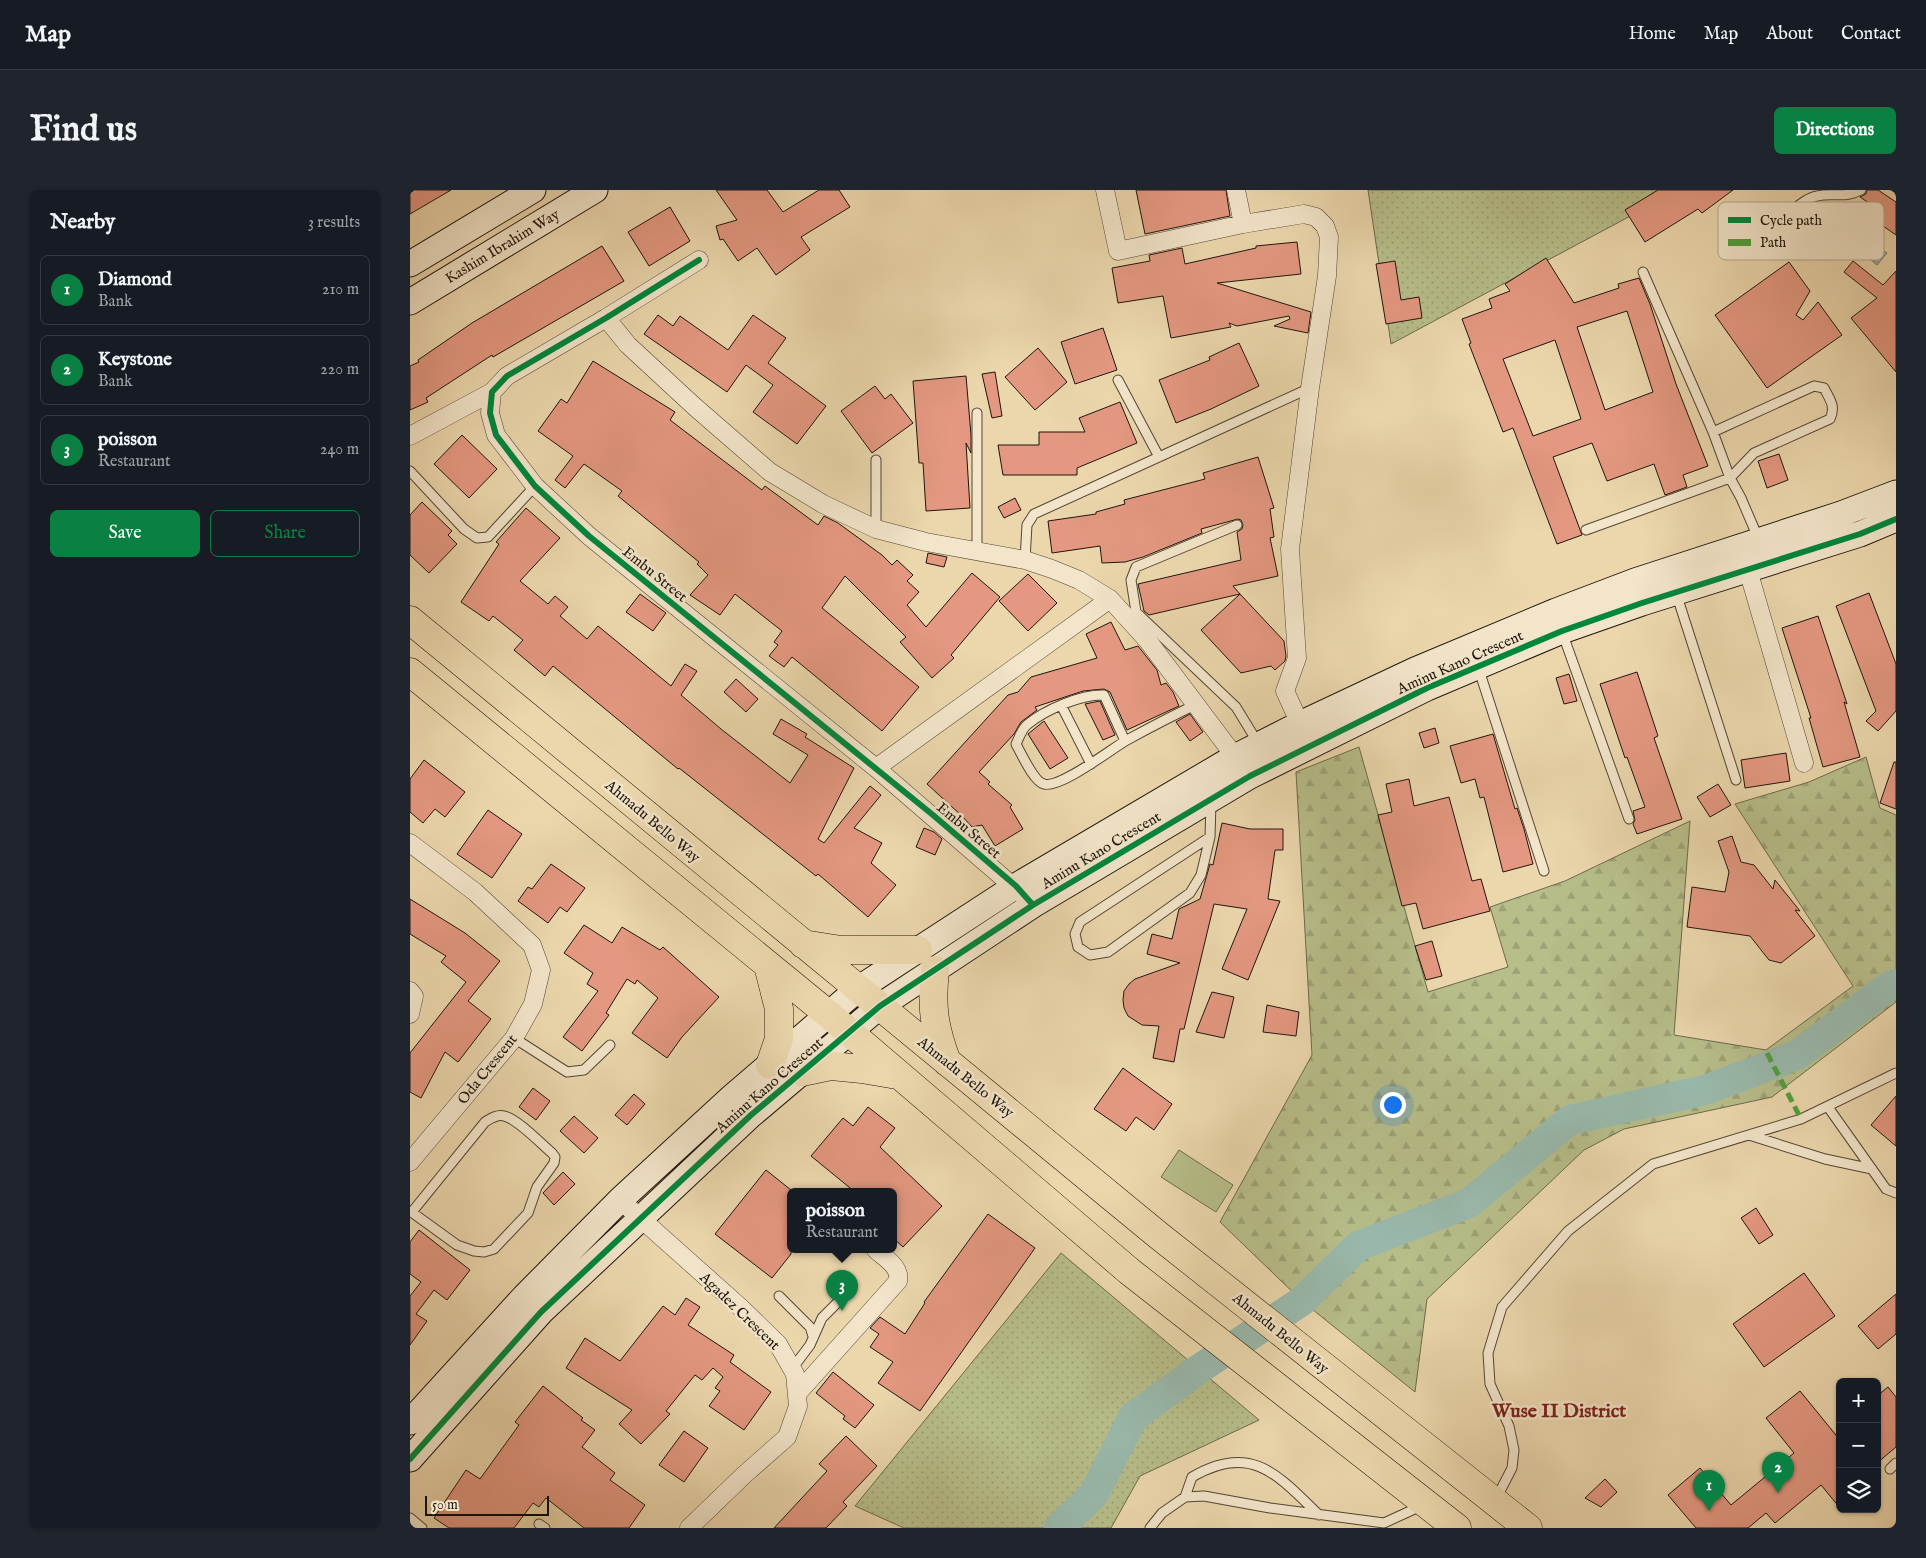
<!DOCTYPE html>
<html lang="en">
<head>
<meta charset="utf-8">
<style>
	:root { --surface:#171b24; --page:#20242c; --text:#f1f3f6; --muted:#9ea1a6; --line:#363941; --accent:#0b8043 }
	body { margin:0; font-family:"IM FELL English",serif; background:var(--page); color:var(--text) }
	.controls { position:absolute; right:15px; bottom:15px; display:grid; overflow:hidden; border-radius:8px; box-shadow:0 1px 4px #0004 }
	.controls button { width:45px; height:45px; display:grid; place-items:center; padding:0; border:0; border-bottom:1px solid var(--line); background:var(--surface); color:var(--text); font:25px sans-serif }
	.scale { position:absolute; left:15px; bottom:12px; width:124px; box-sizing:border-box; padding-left:5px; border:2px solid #1e150c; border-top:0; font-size:14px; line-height:18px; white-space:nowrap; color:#1e150c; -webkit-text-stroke:4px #f3e5ca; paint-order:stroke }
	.you { position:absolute; left:982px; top:914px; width:18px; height:18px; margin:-12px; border:4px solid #fff; border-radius:50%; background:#1a73e8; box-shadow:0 0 0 8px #1a73e833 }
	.badge { display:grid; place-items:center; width:32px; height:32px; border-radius:50%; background:var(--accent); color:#fff; font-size:16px; font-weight:700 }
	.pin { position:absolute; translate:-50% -41px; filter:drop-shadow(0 1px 2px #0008) }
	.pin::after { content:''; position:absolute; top:26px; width:18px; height:15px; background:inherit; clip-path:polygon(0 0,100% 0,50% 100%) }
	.popup { position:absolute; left:377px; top:998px; width:110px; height:65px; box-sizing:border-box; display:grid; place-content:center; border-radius:8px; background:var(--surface); filter:drop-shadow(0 1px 4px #0005); font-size:16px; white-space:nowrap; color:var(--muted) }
	.popup b { font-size:19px; color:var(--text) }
	.popup::after { content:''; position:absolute; left:50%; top:100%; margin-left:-10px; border:10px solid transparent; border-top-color:var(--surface) }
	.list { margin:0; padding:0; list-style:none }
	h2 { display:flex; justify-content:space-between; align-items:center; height:65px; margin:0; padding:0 20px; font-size:21px }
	h2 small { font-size:16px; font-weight:400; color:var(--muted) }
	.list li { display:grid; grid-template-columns:32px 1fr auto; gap:15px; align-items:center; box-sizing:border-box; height:70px; margin:0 10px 10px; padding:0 10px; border:1px solid var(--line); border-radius:8px }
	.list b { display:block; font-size:19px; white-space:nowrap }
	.list p { margin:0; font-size:16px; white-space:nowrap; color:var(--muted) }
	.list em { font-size:16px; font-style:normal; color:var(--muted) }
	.actions { display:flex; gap:10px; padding:15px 20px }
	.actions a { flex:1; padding:11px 0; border:1px solid var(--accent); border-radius:8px; text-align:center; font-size:18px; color:var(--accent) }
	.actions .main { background:var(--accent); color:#fff }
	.icon { flex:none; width:28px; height:28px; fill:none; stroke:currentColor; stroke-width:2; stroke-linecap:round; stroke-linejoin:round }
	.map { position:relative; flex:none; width:1486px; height:1338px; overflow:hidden; border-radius:8px }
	header { display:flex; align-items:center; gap:30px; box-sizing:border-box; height:70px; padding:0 25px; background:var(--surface); border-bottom:1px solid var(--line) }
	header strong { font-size:24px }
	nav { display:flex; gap:28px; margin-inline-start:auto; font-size:18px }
	.intro { display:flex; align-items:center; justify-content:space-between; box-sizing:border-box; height:120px; padding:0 30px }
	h1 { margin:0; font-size:35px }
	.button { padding:12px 22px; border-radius:8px; background:var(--accent); color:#fff; font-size:18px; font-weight:700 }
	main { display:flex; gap:30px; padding:0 30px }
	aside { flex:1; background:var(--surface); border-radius:8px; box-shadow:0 1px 4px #0004 }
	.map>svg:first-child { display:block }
	.grass { fill:url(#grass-dots); stroke:#6a6a4b }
	.forest { fill:url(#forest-firs); stroke:#6a6a4b }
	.garden { fill:#b7be8a; stroke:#6a6a4b }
	.water { fill:url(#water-rules); stroke:#68776c }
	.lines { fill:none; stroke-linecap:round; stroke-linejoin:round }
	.river { stroke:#99b9ac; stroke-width:30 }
	.building { fill:#e49881; stroke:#1e150c; fill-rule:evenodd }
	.lane-casing { stroke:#524634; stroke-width:11 }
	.street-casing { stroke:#524634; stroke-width:19 }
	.secondary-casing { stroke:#1e150c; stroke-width:27 }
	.primary-casing { stroke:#1e150c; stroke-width:29 }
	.lane { stroke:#f3e5ca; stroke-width:9 }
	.street { stroke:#f3e5ca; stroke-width:18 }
	.secondary { stroke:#f3e5ca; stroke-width:25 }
	.primary { stroke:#ecd7ad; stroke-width:28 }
	.quiet { stroke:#4fa03e; stroke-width:5; stroke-dasharray:10 5; stroke-linecap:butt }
	.cycleway-casing { stroke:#f3e5ca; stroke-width:9 }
	.cycleway { stroke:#00873e; stroke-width:6 }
	.labels { text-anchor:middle; stroke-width:5; stroke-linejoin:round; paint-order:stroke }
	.street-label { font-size:15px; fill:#1e150c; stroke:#f3e5ca }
	.district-label { font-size:20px; font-weight:bold; fill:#7a1f14; stroke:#f3e5ca }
	.key { fill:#f3e5ca; stroke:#b3a791; stroke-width:1 }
	.key-label { font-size:14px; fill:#1e150c }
</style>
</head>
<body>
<header>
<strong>Map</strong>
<nav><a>Home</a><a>Map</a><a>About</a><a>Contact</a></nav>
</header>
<div class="intro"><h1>Find us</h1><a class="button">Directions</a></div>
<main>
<aside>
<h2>Nearby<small>3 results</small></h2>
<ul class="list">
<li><span class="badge">1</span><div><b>Diamond</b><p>Bank</p></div><em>210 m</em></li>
<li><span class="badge">2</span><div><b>Keystone</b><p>Bank</p></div><em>220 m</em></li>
<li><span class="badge">3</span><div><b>poisson</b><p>Restaurant</p></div><em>240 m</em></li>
</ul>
<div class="actions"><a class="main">Save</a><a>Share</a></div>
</aside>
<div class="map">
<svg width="1486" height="1338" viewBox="0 0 1486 1338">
	<defs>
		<pattern id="grass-dots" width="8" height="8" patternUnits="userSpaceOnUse" patternTransform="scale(1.25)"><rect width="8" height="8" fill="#b7be8a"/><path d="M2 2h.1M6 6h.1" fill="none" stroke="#9da276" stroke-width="1.8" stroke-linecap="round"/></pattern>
		<pattern id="forest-firs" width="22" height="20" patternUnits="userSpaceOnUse" patternTransform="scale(1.25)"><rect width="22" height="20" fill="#b7be8a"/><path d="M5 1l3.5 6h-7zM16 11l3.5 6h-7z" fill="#9da276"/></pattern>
		<pattern id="water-rules" width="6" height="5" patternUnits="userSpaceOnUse" patternTransform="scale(1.25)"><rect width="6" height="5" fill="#99b9ac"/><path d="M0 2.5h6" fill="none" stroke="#839e93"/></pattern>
	</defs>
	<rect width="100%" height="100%" fill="#ecd7ad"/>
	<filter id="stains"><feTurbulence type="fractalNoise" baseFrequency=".004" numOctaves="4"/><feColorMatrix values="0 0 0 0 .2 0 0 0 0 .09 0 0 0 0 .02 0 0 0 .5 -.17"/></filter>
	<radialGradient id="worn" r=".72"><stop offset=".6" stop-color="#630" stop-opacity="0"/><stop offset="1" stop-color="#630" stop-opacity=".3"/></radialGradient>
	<path class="grass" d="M958 0H1269L981 154Z
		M651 1063 849 1230 730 1286 701 1338H494L445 1316Z"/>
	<path class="forest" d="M949 557 1018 802 1098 777 1080 717 1155 691 1280 631 1264 845 1356 860 1443 796 1325 614 1399 592 1456 567 1470 618 1486 625V812L1362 907 1214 939 1174 960 1017 1109 1005 1202 892 1111 810 1032 902 865 886 582Z"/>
	<path class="garden" d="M769 960 823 995 806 1022 751 987Z"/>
	<path class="water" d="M1449 44 1477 63 1467 75 1440 52Z"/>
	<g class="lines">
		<path class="river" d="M649 1338 684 1304 723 1227 789 1179 892 1111 948 1056 1059 1013 1160 930 1295 900 1387 865 1478 797 1486 794"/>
	</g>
	<path class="building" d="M0 0H41L0 24Z
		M306 0H357L373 22 409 0H429L440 17 391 47 400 60 366 85 347 58 328 71 313 49 310 50 306 36 327 30Z
		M726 0H816L820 26 735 44Z
		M1248 0H1323L1292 23 1288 19 1235 52 1215 20Z
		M1457 0H1468L1486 12V45L1453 22 1459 13 1450 7 1456 4Z
		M1400 16 1436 35 1422 61 1385 41Z
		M260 17 280 51 239 76 218 42Z
		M887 52 891 84 807 93 901 122 898 143 864 136 880 129 879 126 827 136 819 133 821 137 761 148 753 106 708 113 702 78 740 71 739 65 772 58 775 74 846 58V56Z
		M192 56 214 91 83 167 82 165 16 208 18 212 0 220V176L9 172 8 170 62 133Z
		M1136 68 1164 113 1209 98 1208 94 1229 88 1240 114 1266 194 1298 276 1273 285 1277 297 1255 305 1244 274 1197 291 1182 253 1143 267 1172 345 1147 354 1103 238 1093 242 1059 154 1061 153 1052 129 1082 118 1079 109 1100 101 1095 94ZM1217 121 1243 202 1195 220 1167 137ZM1145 150 1171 229 1123 246 1093 169Z
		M985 71 991 110 1009 107 1012 128 976 134 966 74Z
		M1443 71 1473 95 1486 81V182L1441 128 1467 108 1434 82Z
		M1379 72 1400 101 1386 125 1393 130 1408 112 1432 145 1357 198 1305 125Z
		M248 125 263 136 270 126 318 160 343 125 376 148 358 173 416 216 387 254 343 222 363 195 336 175 317 202 234 144Z
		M693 138 707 180 665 194 651 152Z
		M829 153 849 196 801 219 766 233 749 190 800 170 799 167Z
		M628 158 657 192 625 220 595 187Z
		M183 171 265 222 260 230 352 300 355 296 408 335 414 326 428 333 472 365 482 375 487 370 503 385 497 391 509 402 497 415 516 437 562 383 590 407 541 465 544 468 522 488 490 452 496 447 435 386 412 418 509 497 472 541 382 467 374 477 359 466 368 455 364 452 372 441 325 404 310 425 280 405 298 385 287 374 289 372 208 306 212 301 174 274 155 298 145 290 163 266 128 241 151 209 157 213Z
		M585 182 592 226 582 228 572 184Z
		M556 186 561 245V263L556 253 560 318 516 321 513 273H509L503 191Z
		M465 196 475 209 481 204 503 233 462 263 431 221Z
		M710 212 727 253 667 278V285H593L588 255H629V242H675L669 228Z
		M52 245 87 279 59 308 24 274Z
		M1369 264 1378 290 1357 298 1348 271Z
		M848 267 864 318 860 319 864 347 860 348 868 386 823 396 830 404 739 425 734 421 728 394 831 370 827 342 832 339 833 335 831 330 828 329 791 339 792 343 733 367 715 372 692 373 690 356 642 363 638 331 686 324V322L715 314 714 310 795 289 793 283Z
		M605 308 611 320 594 328 588 317Z
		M12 312 42 341 38 345 47 354 19 383 0 365V325Z
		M116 318 150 348 110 391 138 414 145 406 158 417 150 426 177 449 188 436 261 496 275 474 287 481 271 505 311 539 380 593 398 565 363 544 371 529 397 544 395 547 444 578 408 649 414 653 460 596 471 605 444 638 472 653 461 673 486 695 458 727 408 684 406 686 269 578 268 579 143 476 135 486 104 460 113 450 83 426 79 431 51 412 89 354 86 352Z
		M518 363 537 367 534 377 516 373Z
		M618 384 647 413 618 441 589 411Z
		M1459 403 1486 474V521L1468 541 1456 531 1466 521 1426 416Z
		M230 404 256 423 243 441 216 422Z
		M830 404 874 451 876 466 875 471 865 480 861 476 831 483 791 440Z
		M1408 426 1437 514 1434 512 1450 567 1413 577 1399 528H1401L1372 438Z
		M701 432 715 460 728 456 747 480 751 495 756 493 763 502 769 516 717 540 700 502 694 499 673 501 625 517 627 520 611 532 604 544 569 582 580 592 578 594 602 615 600 617 613 639 585 656 572 635 562 637 552 626 517 594 598 505 608 502 621 487 687 468 676 444Z
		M1227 482 1248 546 1244 548 1272 629 1227 644 1223 634 1225 630 1223 621 1235 617 1217 567 1215 568 1190 494Z
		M1159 484 1167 511 1154 514 1146 488Z
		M326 489 348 509 336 522 314 502Z
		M690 511 705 545 693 550 675 514Z
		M780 524 793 542 780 551 766 532Z
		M634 531 658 568 640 579 618 544Z
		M1025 538 1029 553 1014 558 1009 543Z
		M1083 544 1105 619 1107 618 1114 639 1123 674 1093 682 1074 607 1070 608 1065 589 1051 593 1040 556Z
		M1376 563 1380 591 1335 598 1331 570Z
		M14 570 55 602 35 627 25 619 13 633 0 622V589Z
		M1484 572H1486V619L1470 613Z
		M999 589 1004 616 1039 607 1062 691 1071 689 1080 721 1013 739 1006 713 992 716 968 625 982 622 976 594Z
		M1308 594 1321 615 1300 627 1287 607Z
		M78 620 112 644 82 688 47 664Z
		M812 633 840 639H873V660H865L858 709 870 711 838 790 812 779 837 719 804 714 774 839H770L764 872 743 868 749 836 732 835 718 826 714 818 713 810 714 801 719 794 725 789 770 773 737 764 742 744 762 749 769 719 790 709 800 674 803 675Z
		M514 638 524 642 532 649 525 665 506 657Z
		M1322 646 1331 672 1344 675 1363 699 1365 690 1390 721 1385 720 1405 746 1371 773 1359 770 1340 746 1277 737 1282 697 1315 702 1319 682 1308 651Z
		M141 674 175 698 157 722 150 717 138 733 108 711 118 697 122 699Z
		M0 709 55 743 90 771 58 811 81 829 48 872 35 862 11 908 0 902V863L56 792 31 772 36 766 0 744Z
		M174 735 202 753 212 737 250 760 253 757 309 807 272 847 257 868 222 843 248 808 227 790 225 794 217 789 196 823 199 825 172 861 153 847 188 801 177 794 183 783 154 763Z
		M1022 751 1032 786 1016 790 1005 756Z
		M802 802 824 807 814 848 786 842Z
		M857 815 889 822 886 846 853 842Z
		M713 878 762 914 744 940 726 927 716 941 684 919Z
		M123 898 140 911 126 930 109 917Z
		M224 904 235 914 217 935 205 925Z
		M1486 906V956L1461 935Z
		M458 917 485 938 470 957 532 1016 493 1057 483 1048V1002H445L401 966 433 928 443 936Z
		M164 926 188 948 174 963 150 941Z
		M356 980 381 1000V1064L362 1088 305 1044Z
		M153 982 165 994 144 1015 133 1003Z
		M1346 1018 1363 1045 1349 1054 1331 1028Z
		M578 1024 625 1058 510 1221 468 1193 483 1172 460 1157 469 1144 460 1138 470 1127 495 1144 515 1113 514 1112Z
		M9 1040 60 1080 37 1110 24 1100 6 1124 17 1131 0 1155V1106L11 1092 0 1084V1052Z
		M1394 1083 1425 1126 1354 1177 1323 1134Z
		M1486 1104V1144L1468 1159 1448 1136Z
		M276 1108 290 1117 278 1135 324 1165 320 1172 361 1202 334 1240 299 1216 310 1201 305 1198 313 1187 303 1178 292 1190 285 1185 256 1221 260 1224 231 1254 209 1234 222 1220 156 1178 175 1148 210 1171 253 1116 265 1125Z
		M423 1182 464 1215 445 1238 433 1229 435 1226 406 1203Z
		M133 1196 173 1228 171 1230 185 1240 172 1257 205 1283 200 1290 235 1315 219 1338H174L136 1308 129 1317 123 1313 104 1338H39L24 1328 56 1280 70 1289 109 1235 105 1232Z
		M1478 1197 1486 1207V1257L1467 1273V1206Z
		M1390 1201 1430 1250V1318L1411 1295 1365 1333 1356 1323 1338 1338H1286L1258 1305 1290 1278 1321 1315 1384 1263 1356 1228Z
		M274 1241 298 1258 274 1292 249 1275Z
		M436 1246 467 1276 433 1312 437 1316 416 1338H364L417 1281 409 1274Z
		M1195 1289 1207 1302 1191 1317 1175 1308Z"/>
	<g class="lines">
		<g class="lane-casing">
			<path id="lane" d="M1373 27C1383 21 1395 8 1407 6 1424 2 1434 9 1451 0
				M1233 82 1303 242 1320 288 1331 308 1349 350
				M708 190 749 267
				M0 281 54 339 67 348 78 347 125 296
				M827 335 726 377 721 390 726 422 826 517 848 553
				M466 339V270
				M1176 340 1320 288 1344 263 1420 229C1426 216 1420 210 1414 198L1404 196 1303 242
				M567 362V223
				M615 370 617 335 624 324 900 198
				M1266 403 1326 590
				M1152 442 1219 629
				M1068 477 1134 681
				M651 515 681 574
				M715 551 694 505C671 504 635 520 618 534 612 538 609 548 606 554 611 563 624 592 634 594 650 599 701 559 717 550 739 538 762 526 785 515
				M800 647 670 732 665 744 668 757 680 765 698 762 780 703 791 685 800 647 801 612
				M104 848 157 882 174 880 200 855
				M1418 917 1476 999 1486 1003
				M1339 945 1415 969 1462 979
				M0 1021 47 1055 64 1061 74 1062 84 1059 118 1023 127 997 144 973 145 967 142 963C130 953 108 929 94 926 87 924 80 929 75 932L2 1022
				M369 1106 400 1137 403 1146
				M382 1179 400 1155 412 1128 433 1107
				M1480 1279 1486 1273
				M775 1307 782 1287C841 1252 868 1285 909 1325
				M1086 1309 1102 1278 1104 1260 1099 1236 1080 1194 1078 1163 1092 1117 1158 1041 1243 974 1391 929 1486 883
				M0 1328 12 1338
				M129 1334 135 1338
				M740 1338 752 1323 775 1307 794 1306 860 1318 974 1333 1011 1316"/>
		</g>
		<g class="street-casing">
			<path id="street" d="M695 0 708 61 833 34 894 24 906 27 915 36 919 47 917 86 900 198 880 359 887 468 875 501 890 534
				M826 0 833 34
				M289 70 196 128 97 186 82 202 80 223 86 245 125 296 179 346 466 578 612 704
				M196 128 218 155 285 217 360 282 413 314 466 339 516 352 615 370 642 379 669 390 700 409 738 451 832 576
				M0 246 82 202
				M1338 380 1394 573
				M466 578 700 409
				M0 653 65 702 122 755 131 780 123 814 104 848 0 972
				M0 801 4 806 0 824
				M210 1010 330 1117 368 1154 385 1184 388 1216 377 1247 334 1285 279 1338
				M387 1204 488 1091C491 1077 475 1068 466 1060"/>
		</g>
		<g class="secondary-casing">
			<path id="secondary" d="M0 74 123 0
				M0 112 185 0
				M0 1232 114 1107 210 1010 322 907 448 799 606 696 825 567 890 534 1005 480 1146 421 1225 391 1431 324 1486 303
				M0 1269 131 1122 341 925 470 816 623 715 840 586 1017 498 1152 441 1232 413 1450 344 1486 329"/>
		</g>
		<g class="primary-casing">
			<path id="primary" d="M0 430 748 1045 1118 1338
				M0 482 418 824 719 1081 1047 1338
				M393 754 431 760H508
				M358 775 369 819V849L360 875
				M525 780C521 817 524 837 537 872
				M392 882 421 876 452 879 487 885"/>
		</g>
		<use href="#lane" class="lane"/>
		<use href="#street" class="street"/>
		<use href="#secondary" class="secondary"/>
		<use href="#primary" class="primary"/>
		<path class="quiet" d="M1357 863 1391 929"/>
		<g class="cycleway-casing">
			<path id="cycleway" d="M289 70 196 128 97 186 82 202 80 223 86 245 125 296 179 346 523 625 606 696 623 715
				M0 1269 131 1122 341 925 470 816 623 715 840 586 1017 498 1152 441 1232 413 1450 344 1486 329"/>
		</g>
		<use href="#cycleway" class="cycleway"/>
	</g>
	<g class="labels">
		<g class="street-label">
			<text transform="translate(92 56) rotate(-31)" y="5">Kashim Ibrahim Way</text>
			<text transform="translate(245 384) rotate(39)" y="5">Embu Street</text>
			<text transform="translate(1050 472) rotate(-24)" y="5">Aminu Kano Crescent</text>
			<text transform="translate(243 631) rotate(40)" y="5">Ahmadu Bello Way</text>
			<text transform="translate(559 640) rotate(40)" y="5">Embu Street</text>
			<text transform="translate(691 660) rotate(-31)" y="5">Aminu Kano Crescent</text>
			<text transform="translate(77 879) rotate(-51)" y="5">Oda Crescent</text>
			<text transform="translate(556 887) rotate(39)" y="5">Ahmadu Bello Way</text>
			<text transform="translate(359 895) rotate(-41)" y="5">Aminu Kano Crescent</text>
			<text transform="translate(330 1121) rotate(44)" y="5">Agadez Crescent</text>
			<text transform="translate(871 1143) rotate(39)" y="5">Ahmadu Bello Way</text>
		</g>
		<g class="district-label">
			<text x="1149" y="1227">Wuse II District</text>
		</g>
	</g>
	<rect x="1308" y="12" width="166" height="58" rx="8" class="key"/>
	<rect x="1318" y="27" width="23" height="6" fill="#00873e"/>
	<rect x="1318" y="49" width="23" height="7" fill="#4fa03e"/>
	<g class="key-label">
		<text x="1350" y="35">Cycle path</text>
		<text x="1350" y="57">Path</text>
	</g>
	<rect width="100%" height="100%" filter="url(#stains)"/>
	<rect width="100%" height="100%" fill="url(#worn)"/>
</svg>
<div class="controls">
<button>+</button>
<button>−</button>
<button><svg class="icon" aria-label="layers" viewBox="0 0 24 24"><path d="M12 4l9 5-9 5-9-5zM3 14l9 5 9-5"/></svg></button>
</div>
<div class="scale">50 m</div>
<div class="you"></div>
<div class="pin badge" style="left:1299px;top:1321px">1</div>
<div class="pin badge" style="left:1368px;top:1303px">2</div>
<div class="pin badge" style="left:432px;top:1121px">3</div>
<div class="popup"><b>poisson</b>Restaurant</div>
</div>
</main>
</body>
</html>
